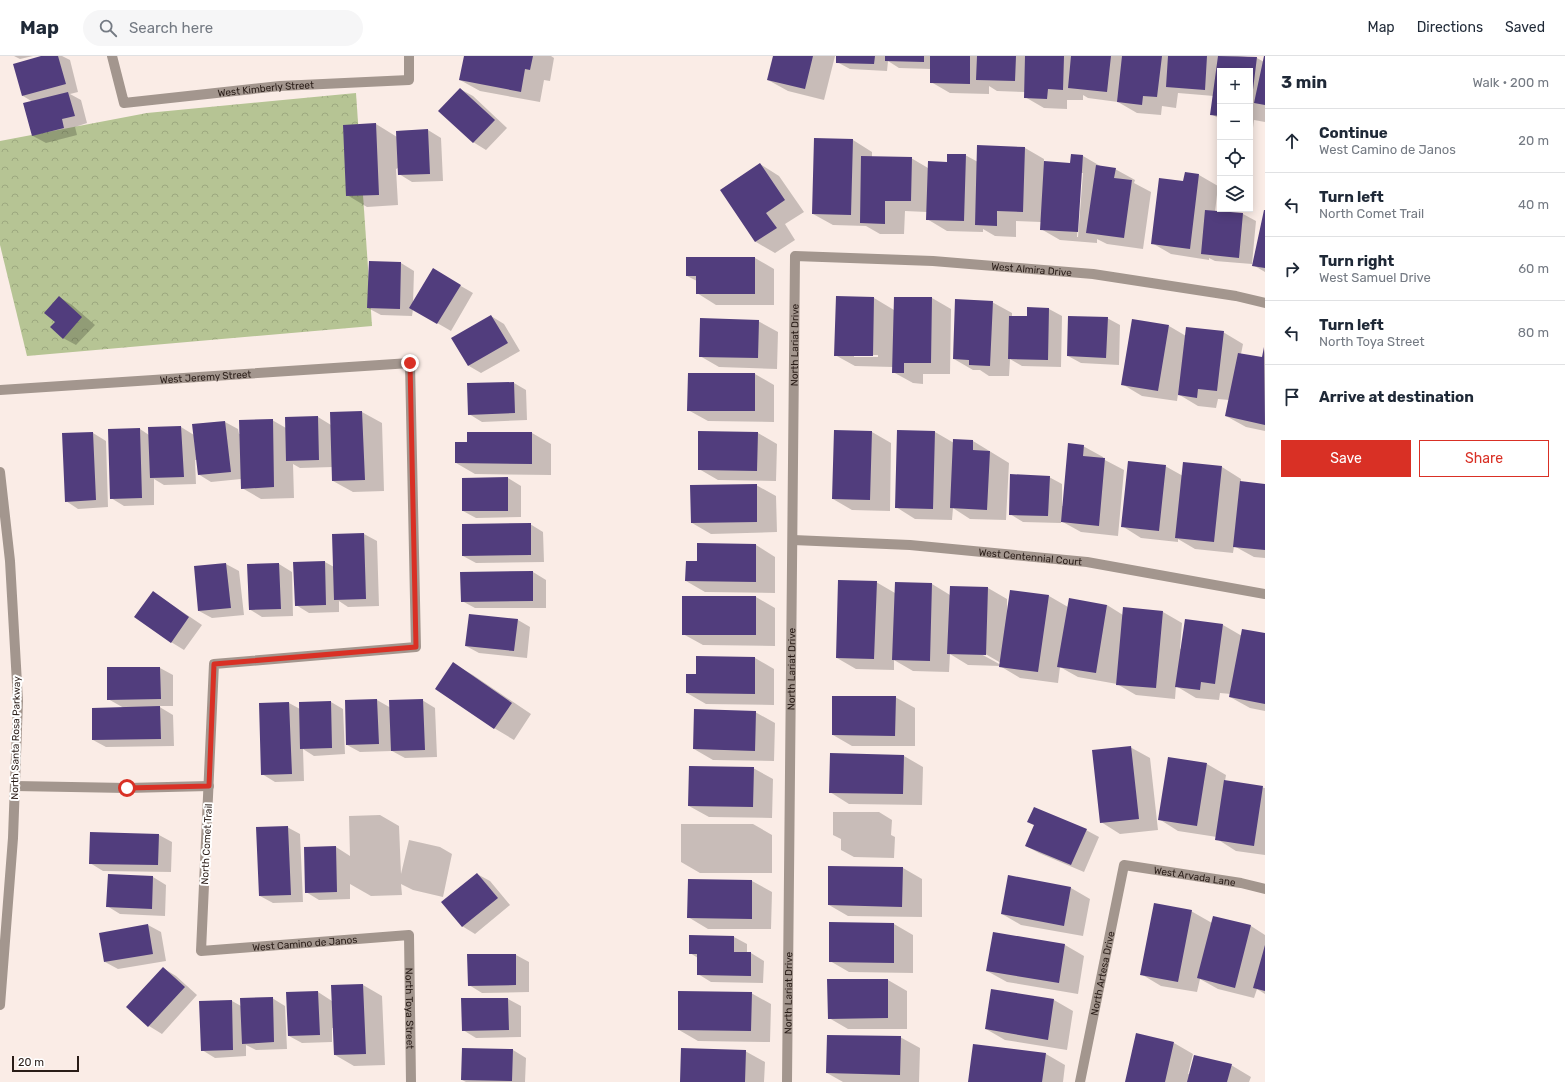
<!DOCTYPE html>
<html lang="en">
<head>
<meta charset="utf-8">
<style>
	:root { --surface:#fff; --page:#f6f6f7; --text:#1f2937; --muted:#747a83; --line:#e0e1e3; --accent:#d93025 }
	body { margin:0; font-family:Rubik,sans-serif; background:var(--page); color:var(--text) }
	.controls { position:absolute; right:12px; top:12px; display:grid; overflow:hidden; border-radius:0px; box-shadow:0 2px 10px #0003 }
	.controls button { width:36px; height:36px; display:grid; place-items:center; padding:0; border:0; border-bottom:1px solid var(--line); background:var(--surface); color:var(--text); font:20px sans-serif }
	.scale { position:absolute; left:12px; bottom:10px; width:67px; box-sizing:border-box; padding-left:4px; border:2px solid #291c17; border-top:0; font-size:11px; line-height:14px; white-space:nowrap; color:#291c17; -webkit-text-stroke:3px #fff; paint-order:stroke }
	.stop { position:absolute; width:12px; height:12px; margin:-9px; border:3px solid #d93025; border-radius:50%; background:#fff }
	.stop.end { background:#d93025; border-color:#fff; box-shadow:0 1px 4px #0008 }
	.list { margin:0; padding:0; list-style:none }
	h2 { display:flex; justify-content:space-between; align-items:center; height:52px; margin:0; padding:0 16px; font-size:17px }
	h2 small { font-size:13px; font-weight:400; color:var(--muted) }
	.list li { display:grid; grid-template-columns:26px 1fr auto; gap:12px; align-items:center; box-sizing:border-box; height:64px; padding:0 16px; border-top:1px solid var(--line) }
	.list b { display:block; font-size:15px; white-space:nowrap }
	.list p { margin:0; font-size:13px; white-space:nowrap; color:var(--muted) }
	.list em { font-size:13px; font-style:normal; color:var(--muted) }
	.actions { display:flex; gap:8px; padding:12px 16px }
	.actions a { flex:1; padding:9px 0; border:1px solid var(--accent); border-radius:0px; text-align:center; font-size:14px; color:var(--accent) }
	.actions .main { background:var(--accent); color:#fff }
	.icon { flex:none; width:22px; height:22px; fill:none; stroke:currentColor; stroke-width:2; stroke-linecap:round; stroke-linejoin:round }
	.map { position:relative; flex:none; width:1265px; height:1026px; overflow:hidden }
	header { display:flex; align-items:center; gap:24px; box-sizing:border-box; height:56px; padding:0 20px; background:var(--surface); border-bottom:1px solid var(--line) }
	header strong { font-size:19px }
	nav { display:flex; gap:22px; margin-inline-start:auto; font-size:14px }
	.search { width:280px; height:36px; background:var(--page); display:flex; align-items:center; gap:10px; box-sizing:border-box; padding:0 14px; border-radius:22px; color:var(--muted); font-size:15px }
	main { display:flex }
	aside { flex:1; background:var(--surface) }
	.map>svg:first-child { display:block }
	.park { fill:url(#park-crowns) }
	.shadow { fill:#0003; fill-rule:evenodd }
	.building { fill:#513d7d }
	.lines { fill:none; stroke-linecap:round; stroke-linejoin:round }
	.minor { stroke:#a3968e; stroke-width:10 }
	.route { stroke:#d93025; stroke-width:5 }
	.labels { text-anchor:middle; stroke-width:4; stroke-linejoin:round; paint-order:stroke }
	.street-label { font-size:10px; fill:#291c17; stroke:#fff }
</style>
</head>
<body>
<header>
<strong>Map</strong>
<div class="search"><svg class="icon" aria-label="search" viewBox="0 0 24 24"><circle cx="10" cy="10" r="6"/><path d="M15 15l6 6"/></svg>Search here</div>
<nav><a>Map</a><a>Directions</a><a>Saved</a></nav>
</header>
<main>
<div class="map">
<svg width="1265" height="1026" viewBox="0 0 1265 1026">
	<defs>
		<pattern id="park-crowns" width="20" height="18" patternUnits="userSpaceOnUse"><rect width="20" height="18" fill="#b6c494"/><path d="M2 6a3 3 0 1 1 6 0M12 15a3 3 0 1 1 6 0" fill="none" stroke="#9ca87f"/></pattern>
	</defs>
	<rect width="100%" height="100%" fill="#faece6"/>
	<path class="park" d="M356 37 372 270 27 300 0 189V85L147 57Z"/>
	<path class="shadow" d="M14 0H33L20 3Z
		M45 0H62L70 4 78 36 70 38 81 44 87 67 75 71 77 79 46 87 33 80V46L23 40Z
		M465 0H551L554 2 550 25 544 24 540 46 480 35 460 24Z
		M774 0H835L824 44 788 35 768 24Z
		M837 0H1238L1257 2 1264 6 1265 2V66L1254 64 1253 72H1250V15H1220V63L1211 58 1214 40 1178 37 1176 52 1162 50 1161 59 1137 57 1118 46 1088 42 1083 39V44H1067V53L1044 52 1025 41V36L997 35 989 30V38L950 37 931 26V13L899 12 888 5 887 15 850 13 837 6Z
		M460 33 473 40 507 72 486 94 473 86Z
		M376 68 397 81V75L428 74 441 82 443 125 412 126 399 118 398 112 396 113 398 149 367 151 347 139Z
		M853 84 872 96V101L911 102 928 112 948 107 965 99 978 106V90L1025 92 1044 103V106L1071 108 1083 100 1102 111 1115 113 1135 124 1134 127 1151 136 1143 193 1107 188 1097 183V187L1060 184 1041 173V166L1016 165V181L995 180 983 173V176L947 175 927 163V156L905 155 904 178H880L866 170 833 169 813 158ZM1081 117H1083L1078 181H1077Z
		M760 108 779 120 804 156 785 168 795 184 775 197 756 186 721 134Z
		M1199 119 1218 130 1215 156 1243 158 1256 165 1252 208 1215 205 1209 202V204L1171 198 1152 187 1184 127Z
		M1265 156V216L1253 209Z
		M755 202 774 213V249H716L697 237V225L687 220Z
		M401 207 414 215 413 248 433 214 473 237 451 275 413 253 412 260 381 259 368 252Z
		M59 241 72 249 95 269 76 289 63 282Z
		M837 241 874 242 894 254 932 242 951 253 950 318H923V328L913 327 893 316V311L855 310 835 299ZM854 299H878V301H854Z
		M992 246 1012 257V261H1028V252L1049 253 1062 260 1061 311 1022 310 1010 303 1009 320H989L980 314H973L954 303Z
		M491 260 504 268 520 295 481 317 469 310Z
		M1107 262 1120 269 1119 309 1081 307 1068 300Z
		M758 265 778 276 777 313 719 311 700 300Z
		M1169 270 1186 280 1223 276 1243 288 1241 298 1263 303 1265 293V375L1246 371 1226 360 1229 344 1218 343 1216 352 1198 350 1178 338 1177 345 1142 340 1122 328Z
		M689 318H755L774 329V366L708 365 688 354Z
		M514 327 526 334 527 364 482 366 469 358Z
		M362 356 382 367 384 435 353 436 333 425V411L300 412 293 408 294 442 261 443 242 432 241 423 211 426 198 418 197 404H195L196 428 164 429 154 423V449L124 450 111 442 140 373 149 379 181 371 194 379 193 369 225 366 238 373 239 378H240L272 364 286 372 318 361 331 369V357Z
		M835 375 872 376 891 387 890 455 852 454 833 443Z
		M898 375 935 376 954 387V384L973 385 1009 407 1006 464 970 463 953 452 952 464 915 463 896 451Z
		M93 377 106 385 108 451 78 453 66 445Z
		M532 377 551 388V419L475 418 456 407 468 387Z
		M758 377 777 388 776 425 718 424 699 413Z
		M1083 390 1103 401V403L1124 414 1118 480 1081 476 1061 465V467L1023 466 1010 458 1049 421 1062 428V450H1063Z
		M1165 410 1183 420 1222 411 1241 423V426L1265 429V502L1254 501 1234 490 1233 497 1195 493 1178 483V486L1141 482 1122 470Z
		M508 422 521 430V461L476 462 463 455Z
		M756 429 776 440 777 476 711 478 692 467Z
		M530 468 543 476 544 506 476 507 463 500Z
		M364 478 377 485 379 550 348 551 339 545V556L309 557 296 549 325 506 334 511Z
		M756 489 775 501V537L705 536 686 525Z
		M226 508 239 515 244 559 212 562 199 555 195 511Z
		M279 508 292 516 293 560 262 561 249 553 248 509Z
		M533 516 546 524V552H475L462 545Z
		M876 526 895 537 896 527 932 528 950 539 988 532 1007 543V555H1008L1011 535 1049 540 1068 551 1107 549 1123 559 1124 553 1163 556 1182 567 1180 593 1223 569 1242 580 1265 578V655L1250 652 1230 641 1231 638 1220 637 1219 644 1196 642 1176 630 1175 643 1136 639 1117 628 1078 621 1060 611 1058 627 1020 622 1000 610 968 609 950 598 949 616 913 615 894 604V614L856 613 837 602ZM982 596 1001 607V609L981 598Z
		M153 536 202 569 184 594 171 586Z
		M756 541 775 552V590L703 589 683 578Z
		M518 564 530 571 527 602 479 597 466 590Z
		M697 601 755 602 774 613V649L706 648 687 637 697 619Z
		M454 608 473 619 531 658 514 684 494 672Z
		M160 612 173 619V650H158L173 659 174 690 106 691 93 684 124 652 108 643Z
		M895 641 915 652V690H852L833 679Z
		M377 644 391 652 422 644 435 652 437 701 405 702 392 695 360 696 347 689Z
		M331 646 343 653 345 698 314 700 303 693 304 725 275 726 262 718 260 648 289 647 300 653Z
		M755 656 775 667 774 705 713 704 694 693Z
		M1130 691 1150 702 1158 774 1120 778 1101 766Z
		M904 700 923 711 922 749 849 748 830 736Z
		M1207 708 1226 719 1225 725 1265 732V799L1236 795 1217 783V781L1178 775 1159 763Z
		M753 712 773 723 772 762 709 761 689 750Z
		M833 756H879L892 764 891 779 895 781 894 802 854 801 841 794V783L833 779Z
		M380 759 399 770 401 818 409 784 440 791 452 798 443 841 413 834 401 828 402 839 371 840 350 828V843L319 844 306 836 336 791 350 800 349 760Z
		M681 768H753L772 779V817H700L681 806Z
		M287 771 300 778 303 846 273 847 260 840Z
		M1086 774 1099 781 1084 816 1039 797 1026 790Z
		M159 779 172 786 171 816 103 815 90 807Z
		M903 812 922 823V861L848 860 829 849Z
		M477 818 490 825 510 849 475 878 462 870Z
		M109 819 153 821 166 829 165 860 120 858 107 850Z
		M689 824 752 825 772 836 771 873H708L688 861Z
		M1071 832 1090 843 1083 880 1021 869 1002 858Z
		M1191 855 1212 867 1214 861 1251 870 1265 879V938L1257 933 1254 942 1218 933 1200 923 1197 936 1161 930 1141 918Z
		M894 868 913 879V917L849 916 830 905Z
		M148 869 161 876 166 905 118 913 105 906Z
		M994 877 1065 889 1084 900 1078 938 1007 926 987 915Z
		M690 880 734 881 747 888V897H751L764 905 763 927 711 926 698 918V902L690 897Z
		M516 899 529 906V936L482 937 469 929Z
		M163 912 176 920 197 939 162 978 149 970 128 951Z
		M888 924 907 935V973H848L829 962Z
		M363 929 382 940 385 1009 354 1010 335 999 334 972H332V986L302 987 289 980 318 936 332 945Z
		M992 934 1054 944 1073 955 1067 994 1005 984 986 973Z
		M751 937 771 948 770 986 698 985 679 974Z
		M272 942 285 950 287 993 256 994 246 989V1000L215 1002 202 994 232 945 241 950Z
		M508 943 521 950V981L476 982 463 974Z
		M900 981 920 992 919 1026H843L827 1017Z
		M1174 987 1193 998 1188 1018 1231 1009 1251 1021 1249 1026H1126Z
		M513 994 526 1002 525 1026H466L462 1024Z
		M745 995 765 1006 764 1026H681Z
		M1046 998 1065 1009 1063 1026H970Z"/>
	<path class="building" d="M41 0H58L66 28 22 40 13 8Z
		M464 0H533L530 14 525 13 521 36 459 24Z
		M773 0H813L805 33 767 24Z
		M836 0H875L874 8 836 7Z
		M885 0H924V6L885 5Z
		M930 0H970V28L930 27Z
		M977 0H1016L1015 25 976 24Z
		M1025 0H1064L1063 34 1048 33 1047 43 1024 42Z
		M1071 0H1111L1107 36 1068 32Z
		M1122 0H1162L1157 41 1143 40 1142 49 1117 46Z
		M1168 0H1207L1205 34 1166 31Z
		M1218 0 1257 1 1251 50 1250 15H1220V60L1210 59Z
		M1264 0H1265V49L1254 47Z
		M460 32 495 64 473 87 438 55Z
		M68 36 75 60 62 63 64 72 32 80 23 47Z
		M376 67 379 139 346 140 343 69Z
		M428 73 430 118 398 119 396 75Z
		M814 82 853 83 851 159 812 158Z
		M977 89 1025 91 1023 156 997 155V170L975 169Z
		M947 98H966L964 165 926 164 928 105 947 106Z
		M1071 98 1083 99 1078 176 1040 174 1044 105 1070 107Z
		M861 100 912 101 911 145H885V168L860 167Z
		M760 107 785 144 766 157 777 172 755 186 720 134Z
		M1096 109 1116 112 1114 122 1132 124 1124 182 1086 177Z
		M1185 116 1199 118 1190 193 1151 188 1159 122 1183 125Z
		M1205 154 1243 157 1239 202 1201 198Z
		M1264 154H1265V212L1252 210Z
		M686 201H755V238H696V220H686Z
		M369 205 401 206 400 253 367 252Z
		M433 212 461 229 437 268 409 252Z
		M59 240 82 261 63 283 50 271 55 266 44 257Z
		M836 240 874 241 873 300H834Z
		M894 241H932L931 307H904V317H892Z
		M955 243 993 245 990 310 969 309V304L953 303Z
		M1027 251 1049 252 1048 304 1008 303 1009 260H1027Z
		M491 259 508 287 468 310 451 282Z
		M1068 260 1108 261 1106 302 1067 300Z
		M700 262 759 264 758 302 699 301Z
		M1132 263 1169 269 1158 335 1121 329Z
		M1186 271 1224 275 1217 335 1198 333 1197 342 1178 339Z
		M1264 291 1265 369 1225 360 1238 297 1262 301Z
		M688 317H755V355H687Z
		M514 326 515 357 468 359 467 327Z
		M362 355 365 424 332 425 330 356Z
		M318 360 319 404 286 405 285 361Z
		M273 363 274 431 241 433 239 364Z
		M225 365 231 416 198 419 192 368Z
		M181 370 184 421 150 422 148 371Z
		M140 372 142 442 110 443 108 373Z
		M834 374 872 375 870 444 832 443Z
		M897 374 935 375 933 453 895 452Z
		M698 375 758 376 757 415 698 414Z
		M93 376 96 444 65 446 62 377Z
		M467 376H532V408L455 407V386H467Z
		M953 383 973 384V394L990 395 987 454 950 452Z
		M1068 387 1084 389 1083 400 1105 402 1099 470 1061 466Z
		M1128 405 1166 409 1159 475 1121 471Z
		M1183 406 1222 410 1214 486 1175 482Z
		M1010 418 1050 420 1048 460 1009 459Z
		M508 421V455H462V422Z
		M1240 425 1265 428V494L1233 491Z
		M757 428V466L691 467 690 429Z
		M531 467V499L462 500V468Z
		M364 477 366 543 334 544 332 478Z
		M697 487 756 488V526L685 525 686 505H697Z
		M325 505 326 549 295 550 293 506Z
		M226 507 231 552 198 555 194 510Z
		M279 507 281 553 249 554 247 508Z
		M533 515V545L461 546 460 516Z
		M838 524 877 525 874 603 836 602Z
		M895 526 932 527 930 605 892 604Z
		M950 530 988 531 986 599 947 598Z
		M1010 534 1049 539 1038 616 999 611Z
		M153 535 189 561 171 587 134 561Z
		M682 540H756V579H682Z
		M1069 542 1107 549 1096 617 1057 611Z
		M1123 551 1163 555 1156 632 1116 629Z
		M469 558 518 563 514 595 465 590Z
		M1185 563 1223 568 1215 628 1201 626 1200 634 1175 631Z
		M1242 573 1265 577V648L1229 641Z
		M696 600 755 601V638L686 637V618H696Z
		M453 606 512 647 494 673 435 633Z
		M107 611H160L161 643 107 644Z
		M832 640H896L895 680 832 679Z
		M377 643 379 688 346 689 345 644Z
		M423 643 425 694 391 695 389 644Z
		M331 645 332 692 300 693 299 646Z
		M289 646 292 718 261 719 259 647Z
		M160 650 161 683 92 684V652Z
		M694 653 756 655 755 695 693 693Z
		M1131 690 1139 763 1100 767 1092 694Z
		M830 697 904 699 903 738 829 737Z
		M1168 701 1207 707 1197 770 1158 764Z
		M689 710 754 711 753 751 688 750Z
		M1224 724 1263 730 1254 790 1215 784Z
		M1034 751 1087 773 1071 809 1025 790 1034 769 1027 766Z
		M288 770 291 839 259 840 256 771Z
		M90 776 159 778 158 809 89 808Z
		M336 790 337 836 305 837 304 791Z
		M828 810 903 811 902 851 828 849Z
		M477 817 498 842 462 871 441 846Z
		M108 818 153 820 152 853 106 851Z
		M1008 819 1071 831 1064 870 1001 858Z
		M688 823 752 824V863L687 862Z
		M1154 847 1192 854 1178 926 1140 919Z
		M1213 860 1251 869 1235 932 1197 922Z
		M829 866 894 867V907L829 906Z
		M148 868 153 898 104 906 99 877Z
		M993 876 1065 888 1059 927 986 915Z
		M689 879 734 880V896H751V920L697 919V898H689Z
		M1265 889V935L1253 932Z
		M467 898H516V929L468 930Z
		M163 911 185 931 148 971 126 951Z
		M827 923H888V962L828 963Z
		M363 928 366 998 334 999 331 929Z
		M991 933 1054 943 1048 984 985 973Z
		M318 935 320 979 288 980 286 936Z
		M678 935 752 936 751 975 678 974Z
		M273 941 274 986 242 988 240 942Z
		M461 942H508L509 974 462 975Z
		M232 944 233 994 201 995 199 945Z
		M1136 977 1174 986 1165 1026H1125Z
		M827 979 901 980 900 1019 826 1017Z
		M973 988 1046 997 1042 1026H968Z
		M462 992 513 993 512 1025 461 1024Z
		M681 992 746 994 745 1026H680Z
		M1194 999 1232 1008 1227 1026H1187Z"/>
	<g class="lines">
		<g class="minor">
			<path id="s1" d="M112 0 124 47 280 30 409 24V0"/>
			<path id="s2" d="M0 334 410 307 416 591 214 608 201 895 409 879 411 1026"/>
			<path d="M0 416 10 505 18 645 13 782 0 949"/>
			<path id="s3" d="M793 484 910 489 1087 506 1265 538"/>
			<path d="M15 730 127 732 209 730"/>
			<path id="s4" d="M787 1026 795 200 933 205 1093 218 1236 240 1265 247"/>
			<path id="s5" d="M1080 1026 1124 809 1241 827 1265 833"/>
		</g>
	</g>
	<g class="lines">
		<path class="route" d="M127 732 209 730 214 608 416 591 410 307"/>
	</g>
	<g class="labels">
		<g class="street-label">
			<text dy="4" stroke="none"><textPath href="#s1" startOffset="191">West Kimberly Street</textPath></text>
			<text dy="4" stroke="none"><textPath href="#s4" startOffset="1063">West Almira Drive</textPath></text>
			<text dy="4" stroke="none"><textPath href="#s4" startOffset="737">North Lariat Drive</textPath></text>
			<text dy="4" stroke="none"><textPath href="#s2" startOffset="206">West Jeremy Street</textPath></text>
			<text dy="4" stroke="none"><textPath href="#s3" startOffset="238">West Centennial Court</textPath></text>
			<text dy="4" stroke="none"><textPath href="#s4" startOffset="413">North Lariat Drive</textPath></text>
			<text transform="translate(15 682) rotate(-89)" y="4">North Santa Rosa Parkway</text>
			<text transform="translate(206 788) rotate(-87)" y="4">North Comet Trail</text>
			<text dy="4" stroke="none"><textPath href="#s5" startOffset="293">West Arvada Lane</textPath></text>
			<text dy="4" stroke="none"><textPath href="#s2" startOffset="1289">West Camino de Janos</textPath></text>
			<text dy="4" stroke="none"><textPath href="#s5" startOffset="111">North Artesa Drive</textPath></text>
			<text dy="4" stroke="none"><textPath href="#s4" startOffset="89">North Lariat Drive</textPath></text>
			<text dy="4" stroke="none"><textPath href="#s2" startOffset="1467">North Toya Street</textPath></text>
		</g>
	</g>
</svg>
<div class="controls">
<button>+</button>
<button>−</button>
<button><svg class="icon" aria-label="locate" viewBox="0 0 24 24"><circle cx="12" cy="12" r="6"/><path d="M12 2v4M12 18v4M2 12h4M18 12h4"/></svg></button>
<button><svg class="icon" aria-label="layers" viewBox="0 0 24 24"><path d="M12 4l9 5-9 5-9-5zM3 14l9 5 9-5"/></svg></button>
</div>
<div class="scale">20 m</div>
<div class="stop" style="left:127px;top:732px"></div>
<div class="stop end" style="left:410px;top:307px"></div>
</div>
<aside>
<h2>3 min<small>Walk · 200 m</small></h2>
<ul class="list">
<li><svg class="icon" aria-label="ahead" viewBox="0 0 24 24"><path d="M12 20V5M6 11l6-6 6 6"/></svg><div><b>Continue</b><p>West Camino de Janos</p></div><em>20 m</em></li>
<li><svg class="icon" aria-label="left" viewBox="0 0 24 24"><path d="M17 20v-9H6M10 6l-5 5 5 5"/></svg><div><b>Turn left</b><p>North Comet Trail</p></div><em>40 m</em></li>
<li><svg class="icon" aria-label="right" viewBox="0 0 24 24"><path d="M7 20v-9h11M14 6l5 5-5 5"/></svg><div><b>Turn right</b><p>West Samuel Drive</p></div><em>60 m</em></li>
<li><svg class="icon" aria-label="left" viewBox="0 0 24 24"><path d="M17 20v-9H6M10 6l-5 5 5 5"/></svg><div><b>Turn left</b><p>North Toya Street</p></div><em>80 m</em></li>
<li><svg class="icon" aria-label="arrive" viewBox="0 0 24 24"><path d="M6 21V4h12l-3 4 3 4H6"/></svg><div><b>Arrive at destination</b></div></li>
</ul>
<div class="actions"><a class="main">Save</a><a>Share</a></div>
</aside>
</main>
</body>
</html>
